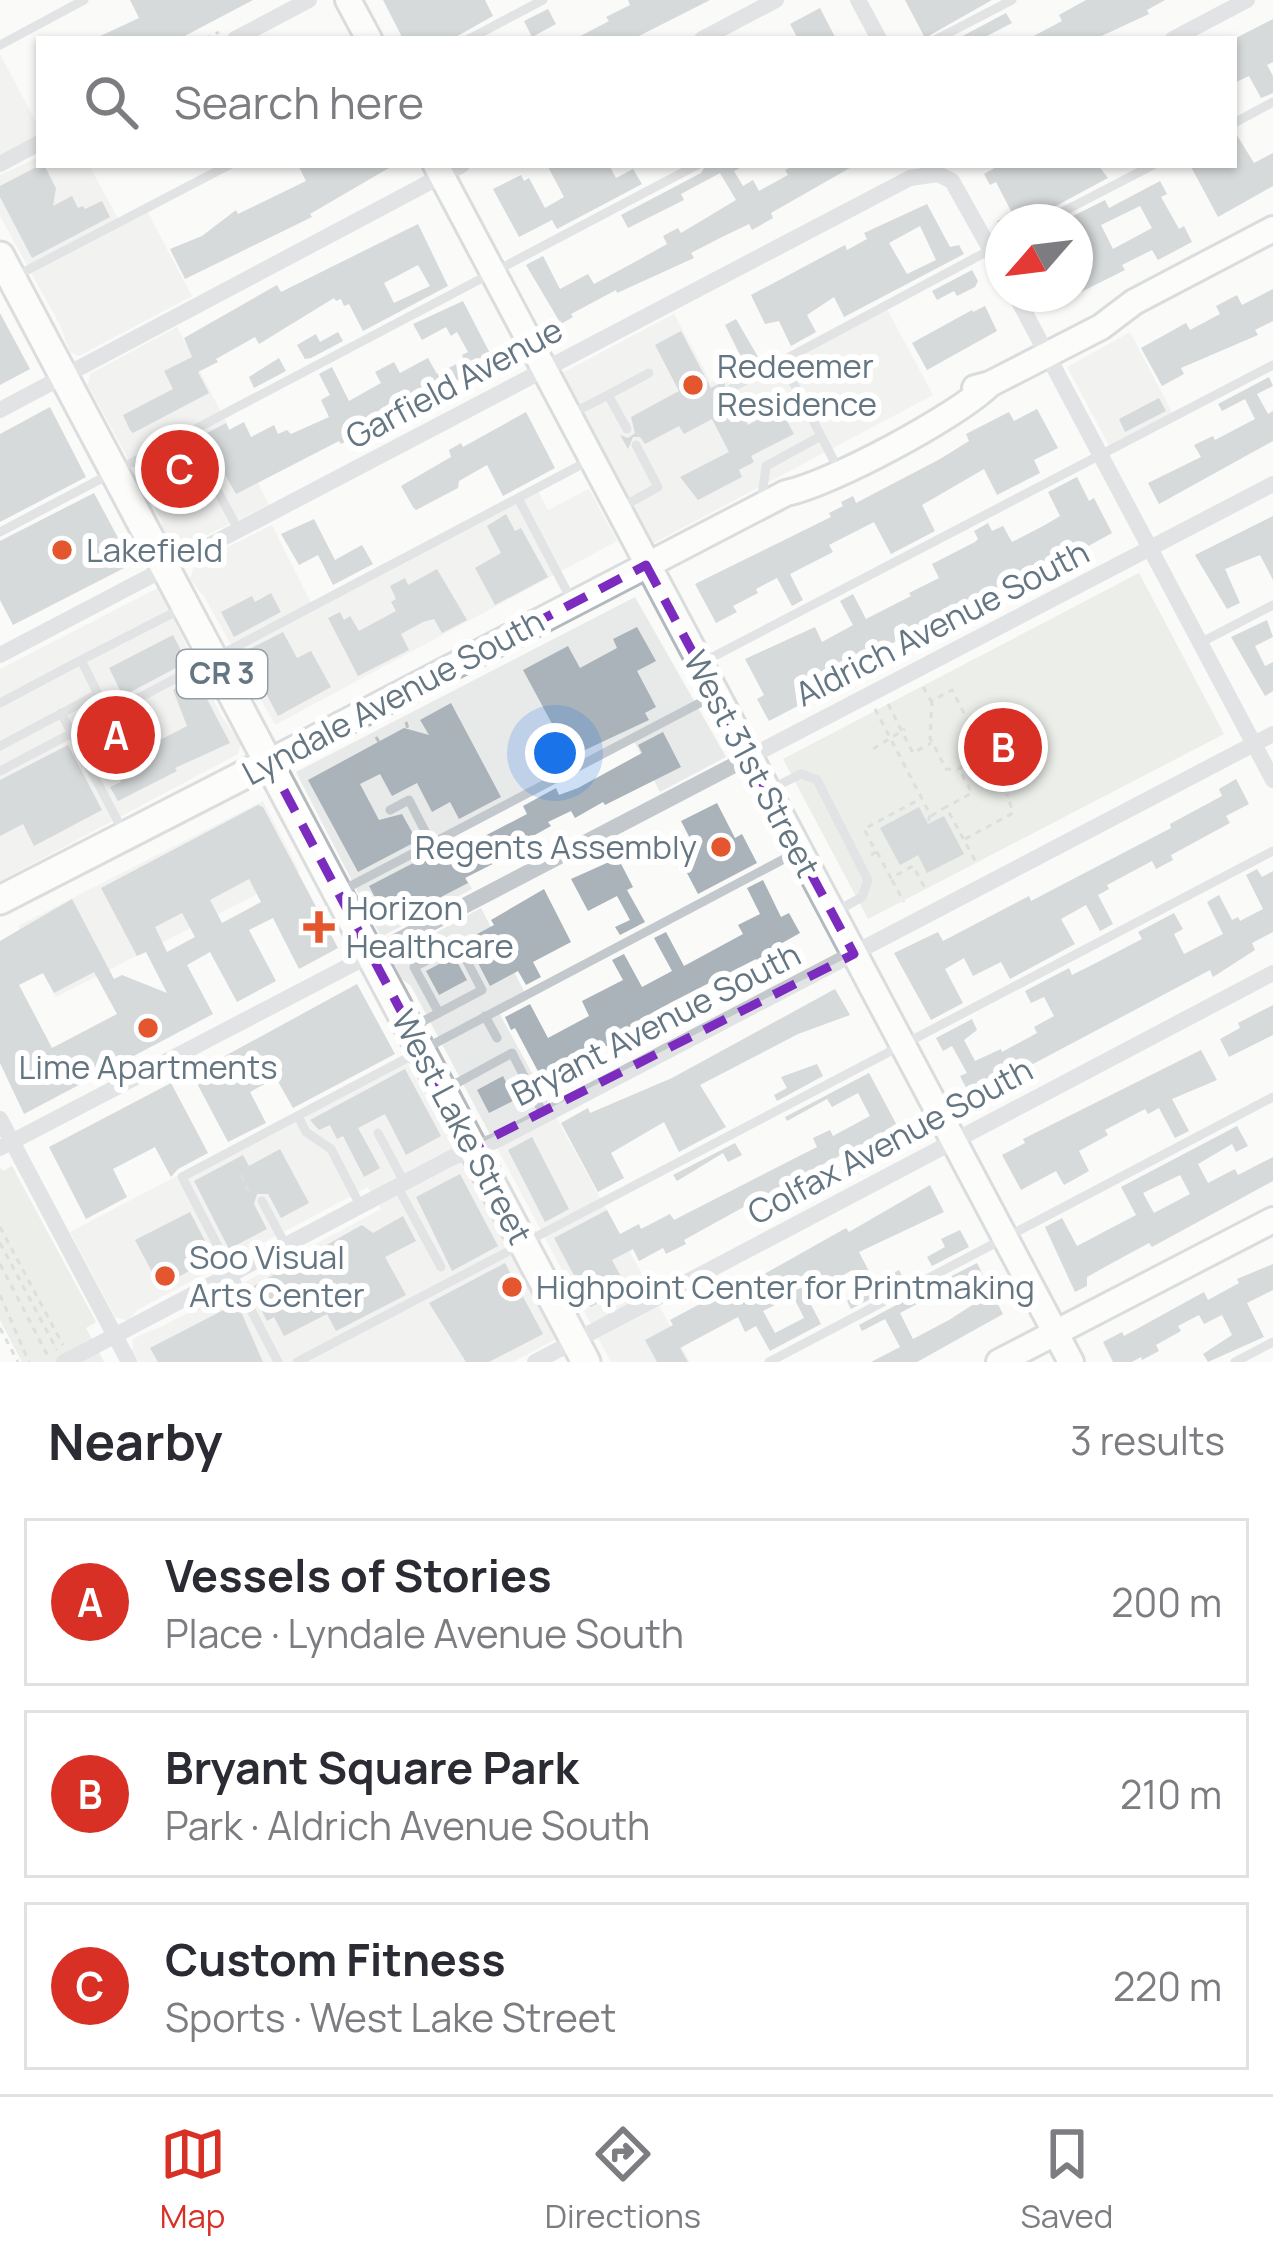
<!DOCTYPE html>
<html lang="en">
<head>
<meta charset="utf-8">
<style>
	:root { --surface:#fff; --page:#f7f7f7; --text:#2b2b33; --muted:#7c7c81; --line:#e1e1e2; --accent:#d93025 }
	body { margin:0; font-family:Manrope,sans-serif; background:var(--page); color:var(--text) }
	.compass { position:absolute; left:985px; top:204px; width:108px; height:108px; border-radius:50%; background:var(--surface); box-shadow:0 3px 9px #0004; rotate:242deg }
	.you { position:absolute; left:555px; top:753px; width:42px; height:42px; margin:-30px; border:9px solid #fff; border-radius:50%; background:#1a73e8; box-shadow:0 0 0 18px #1a73e833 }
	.badge { display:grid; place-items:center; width:78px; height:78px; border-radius:50%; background:var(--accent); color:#fff; font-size:39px; font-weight:700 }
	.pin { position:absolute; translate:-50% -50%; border:6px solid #fff; box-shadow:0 3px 12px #0006 }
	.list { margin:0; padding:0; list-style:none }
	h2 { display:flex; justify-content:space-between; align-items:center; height:156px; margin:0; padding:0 48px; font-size:51px }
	h2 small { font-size:39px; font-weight:400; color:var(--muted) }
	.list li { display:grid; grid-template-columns:78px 1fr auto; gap:36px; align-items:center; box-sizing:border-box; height:168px; margin:0 24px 24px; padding:0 24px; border:3px solid var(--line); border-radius:0px }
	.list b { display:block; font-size:45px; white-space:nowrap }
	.list p { margin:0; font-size:39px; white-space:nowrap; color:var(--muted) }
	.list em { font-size:39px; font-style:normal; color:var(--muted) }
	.icon { flex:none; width:66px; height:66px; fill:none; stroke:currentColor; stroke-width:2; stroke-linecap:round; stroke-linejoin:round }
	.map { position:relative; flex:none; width:1273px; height:1362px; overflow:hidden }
	.search { position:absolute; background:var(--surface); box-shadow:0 3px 9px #0004; left:36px; right:36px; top:36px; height:132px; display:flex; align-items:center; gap:30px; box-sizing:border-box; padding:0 42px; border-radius:0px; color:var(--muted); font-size:45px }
	.sheet { height:732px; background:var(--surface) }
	nav { display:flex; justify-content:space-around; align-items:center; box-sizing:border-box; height:168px; border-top:3px solid var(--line); background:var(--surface); font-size:33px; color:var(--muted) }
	nav a { display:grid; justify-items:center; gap:6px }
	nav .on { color:var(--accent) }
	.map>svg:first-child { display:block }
	.built { fill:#e8e9e9 }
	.green { fill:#dadfd7 }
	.building { fill:#aab3b9; fill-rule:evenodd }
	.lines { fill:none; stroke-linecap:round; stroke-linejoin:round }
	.secondary-casing { stroke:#b3babf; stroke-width:30 }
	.primary-casing { stroke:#b5babe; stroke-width:33 }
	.path { stroke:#bbbfc2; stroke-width:3; stroke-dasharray:6 6; stroke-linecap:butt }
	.lane { stroke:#c3c8cc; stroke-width:9 }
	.street { stroke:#c3c8cc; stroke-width:16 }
	.secondary { stroke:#fff; stroke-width:24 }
	.primary { stroke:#fff; stroke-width:27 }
	.street-bridge { stroke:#c3c8cc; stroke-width:16 }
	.marked { fill:none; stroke:#7b2cbf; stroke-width:9; stroke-dasharray:24 15; stroke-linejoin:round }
	.poi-dot { fill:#e4572e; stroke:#fff; stroke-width:4.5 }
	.labels { text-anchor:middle; stroke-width:12; stroke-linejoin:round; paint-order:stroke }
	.shield { fill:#fff; stroke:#939fa8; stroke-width:3 }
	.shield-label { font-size:30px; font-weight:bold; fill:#657683 }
	.poi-label { font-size:33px; fill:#657683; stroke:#fff; text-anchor:start }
	.street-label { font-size:33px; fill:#657683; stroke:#fff }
</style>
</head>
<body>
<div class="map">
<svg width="1273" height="1362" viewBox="0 0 1273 1362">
	<rect width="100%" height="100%" fill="#fafaf8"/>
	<path class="built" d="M0 54 39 128 32 140 0 156Z
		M39 157V165H89L121 224 147 211 192 296 79 356 70 352 60 325 0 216V175Z
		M886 307 933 395 652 544 562 373 674 314 711 382 723 376 732 389Z
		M177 327 269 505 176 550 171 548 161 529 162 521 88 385 90 374Z
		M1130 332 1175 418 1112 451 1067 367Z
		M537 489 548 510 589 489 617 541 275 725 205 598 190 579 195 563 272 525 311 603Z
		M158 588 221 715 241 743 238 754 0 881V669Z
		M635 597 726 757 660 792 632 737 443 835 472 889 381 937 296 772Z
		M263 801 300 872 56 997 18 926Z
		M481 908 525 993 497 1009 690 1362H611L411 986 402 979 391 957Z
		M404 1057 556 1339 513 1362H138L132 1352 133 1340 138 1336 163 1326 381 1209 368 1187 137 1310 128 1321 115 1317 70 1232Z"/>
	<path class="green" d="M1139 573 1224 734 868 919 783 759Z
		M12 1166 96 1322 86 1328 104 1362H22L0 1320V1168L3 1171Z"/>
	<path class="building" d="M130 0H253L179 39H94L139 18Z
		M383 0H485L493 16 452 39H403Z
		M628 0H710L633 39H575L609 21 606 17 630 5Z
		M905 0H992L925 38Z
		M1086 0H1165L1147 10 1149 14 1095 39H1028L1062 21 1059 15Z
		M820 8 836 39H798L790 24Z
		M548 9 556 24 532 37 524 21Z
		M1006 13 1012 23 981 39H957Z
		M1273 19V62L1267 65 1273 76V93L1261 98 1249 76 1234 83V39Z
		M1235 132 1254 163 1273 153V186L1218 217 1190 165H1234Z
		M40 165H44L56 188 53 206 72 196 78 208 83 206 85 209 102 201 110 217 32 258 0 197V186Z
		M298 165H394L310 214 312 217 185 279 170 249 202 236 236 210 238 214 306 181Z
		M547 165H609L616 178 633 169 642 184 557 229 552 220 519 237 493 189 521 175 524 181 529 178 545 208 564 197Z
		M706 165H746L734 171 743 186 753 180 759 191 788 175 785 170 795 165H855L771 213 773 218 752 230 749 224 722 237 691 253 694 258 617 293 616 290 571 314 573 317 561 324 526 265 543 256 560 289 588 274 594 284 633 263 667 244 663 236 678 228 681 233 736 200 720 173 681 194 684 200 628 228 621 215 701 173Z
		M1000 165H1098L1108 178 1026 222H996L1012 213 996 182 990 185 984 174Z
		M1160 181 1167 194 1161 197 1179 229 1184 226 1192 242 1158 260 1152 250 1122 265 1125 270 1075 295V267L1091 259 1071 217 1105 200 1109 208ZM1140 206 1152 228 1113 249 1101 225Z
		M927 204 950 247 959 245 964 254 844 317 834 297 807 315 816 332 791 346 779 321 765 324 751 295 845 245 847 250 867 239 864 233ZM920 226 936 260 907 274 889 243Z
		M418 224 448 286 363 331 349 304 344 306 341 299 336 301 334 298 259 344 255 337 216 359 218 362 198 372 209 393 133 433 130 430 123 415 173 389 164 371 192 357 184 338 277 285 281 292ZM418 265 430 286 394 303 384 283Z
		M972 270 978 281 975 287 957 296 954 291 937 300 932 291Z
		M1273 289V321L1255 330 1258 335 1181 368 1184 374 1162 386 1141 348 1186 323 1190 330 1220 314 1216 306 1237 295 1242 305Z
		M463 301 496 365 489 370 471 373 341 444 339 441 236 494 214 455 155 486 145 466 226 423 229 430 244 422 251 437 274 425 278 434 287 430 291 434 329 417 321 400 330 395 319 374 332 367 349 401 381 383 375 372 394 362 400 373 428 358 437 374 464 360 462 355 468 352 457 332 451 336 446 327 422 340 413 324Z
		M985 306 997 331 927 370 912 343 972 310 973 312Z
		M0 313 30 369 0 385Z
		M736 319 761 362 747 369 725 325Z
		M681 331 711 388 725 381V390L732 396 748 425 780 408 794 434 751 456 754 462 739 470 742 477 698 500 680 477 729 452 712 419 684 434 679 426 645 444 640 437H633L628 449 620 435 628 438 635 433 631 417 679 391 655 345Z
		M338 332 343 341 311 358 305 359 297 345 316 334 320 342Z
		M279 358 286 371 254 388 249 377Z
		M1269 377 1273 386 1257 394 1268 414 1273 411V441L1159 504 1148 483 1201 457 1194 445 1213 436 1215 440 1255 419 1245 399 1222 411 1218 404Z
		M1159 398 1166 411 1125 432 1119 419Z
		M50 407 86 477 0 522V434Z
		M1037 409 1058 448 1034 460 1040 473 997 495 984 469 922 505 935 531 891 554 874 522 829 545 833 552 790 574 803 600 792 606 777 578 756 589 758 593 733 606 737 612 716 623 695 584 831 517 829 513 843 506 841 502 853 496 856 503 940 459 969 441 966 434 1009 412 1014 421Z
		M526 412 555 468 503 496 487 465 459 481 458 488 416 510 413 507 401 486 451 457 449 450 461 443 463 447Z
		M1077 477 1089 501 1094 498 1112 533 1063 560 1061 555 1028 573 1032 581 960 619 958 616 929 631 927 626 864 657 867 663 849 672 845 665 806 685 813 698 769 721 757 699 764 695 745 659 815 627 822 642 853 625 840 601 853 594 866 619 911 596 909 593 939 578 932 564 975 542 978 539 974 531 988 523 992 531 1003 526 1012 542 1045 525 1060 516 1048 492Z
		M94 493 132 564 13 625 0 600V541Z
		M506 514 515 531 521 528 548 577 495 605 475 568 501 553 487 526Z
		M1273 516V580L1260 555 1225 569 1240 603 1227 609 1195 555Z
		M314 519 335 560 362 545 373 564 333 585 318 555 299 565 281 534Z
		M437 569 467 620 442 633 434 619 423 622 401 634 409 650 358 676 328 618 340 612 344 620 350 616 359 631 396 611 391 602 396 599 390 586 405 578 408 585Z
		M271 593 281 612 234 637 221 612 252 596 255 602Z
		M1267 620 1273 637 1255 646 1265 666 1273 662V691L1265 696 1231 637Z
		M637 627 656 661 637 671 656 707 645 713 649 720 570 757 523 670 568 646 580 668 617 648 613 639Z
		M283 632 297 658 311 651 331 687 278 716 244 652Z
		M173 635 187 662 123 696 109 668Z
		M196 678 230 743 175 768 177 771 118 801 110 787 121 782 100 743 148 718 160 740 187 726 173 690Z
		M451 703 501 797 459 819 450 802 432 812 417 783 392 796 380 774 360 784 379 820 402 814 417 841 358 872 308 780 404 728 429 735 420 720Z
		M663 732 681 767 605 805 603 802 575 818 571 811 548 822 551 826 533 836 536 842 465 878 468 883 389 924 369 886 448 845 452 853 527 814 523 806 556 788 559 795 578 788 642 753 638 745Z
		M68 745 102 810 34 846 23 824 0 836V780Z
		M1236 779 1249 804 1226 816 1230 823 1171 855 1173 860 1156 869 1152 861 1107 885 1109 889 1098 895 1113 924 1100 931 1086 905 1061 919 1075 944 1010 979 1001 962 973 976 964 958 945 969 963 1003 931 1020 894 953 938 932 943 941 1029 896 1031 901 1171 828 1170 824 1222 796 1219 789Z
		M717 803 735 838 742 834 757 863 698 894 678 856 695 848 681 821Z
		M258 805 263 807 338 948 299 969 273 918 249 930 276 981 237 1002 210 952 187 965 213 1014 24 1114 0 1063V941L72 899 114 979 122 975 167 993 146 952 137 956 101 888ZM249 879 261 902 222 923 210 900ZM182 913 195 937 167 952 155 927ZM94 972 117 1014 52 1048 19 985 43 973 54 993Z
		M919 807 928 824 944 816 964 854 927 873 918 855 900 865 880 828Z
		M618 858 633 887 627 890 645 922 620 935 615 927 630 920 617 896 588 911 571 879Z
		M1257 869 1262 877 1273 871V932L1252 943 1255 950 1213 977 1210 970 971 1097 960 1076 967 1073 952 1046 943 1051 936 1038 972 1019 977 1030 964 1040 975 1061 1001 1049 1002 1052 1037 1033 1034 1027 1054 1016 1044 997 1031 1003 1025 991 1069 968 1072 975 1094 964 1142 939 1138 932 1174 913 1183 929 1174 934 1184 954 1223 934 1207 902 1219 895 1232 920 1238 917 1240 921 1263 909 1246 875Z
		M763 880 781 917 789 913 800 933 775 947 778 953 759 964 756 959 672 1002 641 1019 645 1028 541 1077 515 1028 511 1030 505 1017 530 1004 548 1038 589 1016 582 1001 623 980 612 960 624 954 642 987 672 971 654 938 666 932 684 966 743 934 738 925 760 914 747 888Z
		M544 889 571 942 533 962 541 977 526 985 518 971 490 986 466 940 494 925 491 920Z
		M454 956 467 980 439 995 426 971Z
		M357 984 395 1054 293 1108 276 1078 250 1092 266 1123 228 1142 192 1074Z
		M835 989 850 1015 798 1034 700 1085 726 1127 679 1152 664 1122 611 1153 624 1178 598 1192 561 1123 588 1108 590 1113 672 1078Z
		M1273 1005V1035L1229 1057 1220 1039 1240 1028 1238 1023Z
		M1201 1050 1217 1080 1172 1099 1189 1131 1175 1138 1159 1108 1148 1114 1145 1109 1105 1130 1108 1135 1079 1151 1089 1171 1064 1185 1056 1171 1021 1190 1002 1155 1025 1143 1023 1139Z
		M817 1064 823 1076 777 1101 774 1095 787 1088 781 1077Z
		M405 1069 441 1136 406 1155 385 1114 358 1128 380 1168 364 1177 343 1136 337 1139 330 1125 319 1130 310 1120Z
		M869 1073 900 1131 883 1140 880 1135 789 1182 684 1240 686 1244 666 1254 663 1248 639 1261 633 1249 612 1260 627 1288 591 1307 554 1238 607 1210 620 1234 639 1224 641 1229 670 1214 674 1220 817 1147 813 1138 830 1130 833 1136 870 1116 858 1093 832 1107 827 1099 787 1121 785 1117Z
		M503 1076 515 1100 489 1113 477 1090Z
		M171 1083 208 1153 178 1169 171 1177 155 1147 113 1169 127 1197 86 1219 49 1147Z
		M1237 1126 1248 1146 1236 1152 1232 1144 1198 1164 1208 1183 1235 1169 1238 1175 1273 1157V1181L1152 1247 1149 1243 1112 1263 1087 1277V1286L1075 1292 1045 1227 1062 1218 1077 1246 1136 1215 1121 1187ZM1180 1175 1190 1194 1154 1213 1143 1193Z
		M532 1137 569 1209 545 1222 508 1150Z
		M735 1143 742 1155 728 1162 723 1153 677 1181 673 1175Z
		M280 1149 309 1203 281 1218 268 1194H257L254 1204 267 1229 229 1249 194 1181 243 1155 249 1166Z
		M460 1174 498 1246 452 1271 416 1197Z
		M930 1185 944 1212 859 1252 875 1283 899 1270 905 1281 851 1309 847 1301 863 1290 852 1270 807 1297 821 1324 770 1351 756 1326 745 1332 738 1317 680 1348 688 1362H657L645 1340 673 1325 670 1320 711 1298 713 1301 736 1290 846 1228 849 1232ZM793 1296 804 1318 775 1333 763 1311Z
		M190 1212 214 1258 165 1284 158 1269 152 1272 135 1240Z
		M403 1216 416 1241 385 1257 406 1295 336 1331 327 1314 284 1336 274 1317 267 1321 250 1288 362 1225 373 1233Z
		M960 1230 969 1247 932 1266 927 1257 945 1247 941 1239Z
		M505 1263 543 1334 489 1362H466L429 1303Z
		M977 1263 1003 1314 917 1362H871L900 1347 885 1319 862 1331 859 1325 913 1296 917 1304 900 1313 913 1339 949 1320 974 1304 962 1279 943 1289 940 1282Z
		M1273 1264V1290L1247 1303 1264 1337 1208 1362 1203 1354 1232 1335 1222 1315 1204 1324 1199 1315 1178 1326 1181 1331 1156 1345 1159 1351 1142 1360 1141 1357 1132 1362H1113L1103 1342 1122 1332 1124 1336 1204 1292 1208 1300 1239 1283 1237 1279Z
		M237 1303 263 1362H158L150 1348Z"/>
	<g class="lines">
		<g class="secondary-casing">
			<path id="secondary" d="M348 0 369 39
				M436 165 1071 1362
				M975 388 990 384 1101 327 1134 302 1273 229
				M269 762 786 493C829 485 958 416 990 384
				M999 1362 1273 1220"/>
		</g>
		<g class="primary-casing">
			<path id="primary" d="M0 256 586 1362
				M0 900 269 762"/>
		</g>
		<path class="path" d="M205 39 219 32
			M923 687 931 701 952 690 983 750 959 769 972 793 946 807
			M932 700 930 738 946 769 958 770
			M888 704 913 753 931 743
			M875 709 930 814 928 824
			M406 722 408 729
			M376 737 379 742
			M873 749 905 729
			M931 816 946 807 977 864
			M965 839 1013 813 1007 794
			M877 852 891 878 913 866 926 890
			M871 855 876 852 864 829 922 798
			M892 880 904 902
			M241 1175 251 1195
			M0 1227 63 1345
			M0 1243 57 1350
			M0 1264 50 1360
			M0 1295 29 1362
			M0 1328 18 1362"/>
		<path class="lane" d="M469 39 543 0
			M937 39 1012 0
			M0 45 84 0
			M1234 123 1273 102
			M1043 222 1153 165
			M16 276 229 165
			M782 361 833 459
			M733 387 1003 243
			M608 395 649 373
			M573 413 608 395 627 429
			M518 498 573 603
			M761 504 766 466 821 436
			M183 505 216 488 239 531
			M622 507 658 487 636 445
			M0 532 697 165
			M1200 643 1273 605
			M81 660 181 609
			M703 662 1273 365
			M0 703 81 660 98 694 0 746
			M61 713 123 831
			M0 771 590 460
			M771 789 801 774 817 780 868 880 862 897 837 911
			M390 810 409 800 431 843
			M343 890 715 695
			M485 1016 497 1038
			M414 1026 482 990 458 944 414 967 439 1013
			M446 1089 512 1053 544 1115
			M298 1116 306 1132 331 1149 360 1205
			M378 1133 404 1182
			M397 1186 441 1267
			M262 1201 285 1244
			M278 1362 182 1177 799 851
			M297 1362 1273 851
			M769 1362 1273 1097
			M1235 1362 1273 1342"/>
		<path class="street" d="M858 0 879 39
			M235 39 309 0
			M702 39 776 0
			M1173 39 1247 0
			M0 164 39 143
			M1015 294 1273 780
			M0 410 462 165
			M0 655 910 178 938 174 952 181 1003 272
			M0 1119 129 1362
			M0 1148 1273 484
			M95 1346 451 1158 497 1140 1273 734
			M535 1362 1273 973"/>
		<use href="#secondary" class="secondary"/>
		<use href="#primary" class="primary"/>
		<path class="street-bridge" d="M64 1362 95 1346"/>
	</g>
	<path d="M0 0H1273V1362H0ZM646 565 854 954 473 1147 269 762Z" fill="#fafaf8" fill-opacity=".55" fill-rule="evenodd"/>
	<path class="marked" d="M646 565 854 954 473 1147 269 762Z"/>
	<g class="poi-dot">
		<circle cx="693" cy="385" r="12"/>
		<circle cx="62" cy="550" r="12"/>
		<circle cx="721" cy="847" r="12"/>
		<path d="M313 909h12v12h12v12h-12v12h-12v-12h-12v-12h12z"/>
		<circle cx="148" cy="1028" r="12"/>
		<circle cx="165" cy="1276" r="12"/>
		<circle cx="512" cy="1287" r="12"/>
	</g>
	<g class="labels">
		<rect class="shield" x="177" y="650" width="90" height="48" rx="9"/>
		<g class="shield-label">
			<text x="222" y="684">CR 3</text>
		</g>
		<g class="poi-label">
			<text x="717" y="378">Redeemer<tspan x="717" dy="38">Residence</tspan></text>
			<text x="86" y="562">Lakefield</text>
			<text x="697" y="859" text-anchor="end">Regents Assembly</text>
			<text x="346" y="920">Horizon<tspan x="346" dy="38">Healthcare</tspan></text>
			<text x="148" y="1079" text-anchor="middle">Lime Apartments</text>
			<text x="189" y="1269">Soo Visual<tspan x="189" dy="38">Arts Center</tspan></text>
			<text x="536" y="1299">Highpoint Center for Printmaking</text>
		</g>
		<g class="street-label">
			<text transform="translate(454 383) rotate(-28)" y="12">Garfield Avenue</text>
			<text transform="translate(942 623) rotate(-27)" y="12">Aldrich Avenue South</text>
			<text transform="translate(393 697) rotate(-28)" y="12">Lyndale Avenue South</text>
			<text transform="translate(752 764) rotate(62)" y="12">West 31st Street</text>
			<text transform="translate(656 1024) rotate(-27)" y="12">Bryant Avenue South</text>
			<text transform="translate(462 1127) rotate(62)" y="12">West Lake Street</text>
			<text transform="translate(890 1141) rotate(-28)" y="12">Colfax Avenue South</text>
		</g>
	</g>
</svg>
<svg class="compass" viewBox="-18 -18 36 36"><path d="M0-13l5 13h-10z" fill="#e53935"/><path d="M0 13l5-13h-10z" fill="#7c7c81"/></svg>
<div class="you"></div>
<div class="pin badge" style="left:116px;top:735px">A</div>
<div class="pin badge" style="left:1003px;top:747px">B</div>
<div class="pin badge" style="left:180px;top:469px">C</div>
<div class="search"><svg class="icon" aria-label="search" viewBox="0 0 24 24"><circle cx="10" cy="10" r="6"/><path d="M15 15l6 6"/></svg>Search here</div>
</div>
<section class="sheet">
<h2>Nearby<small>3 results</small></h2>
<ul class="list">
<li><span class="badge">A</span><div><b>Vessels of Stories</b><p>Place · Lyndale Avenue South</p></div><em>200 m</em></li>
<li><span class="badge">B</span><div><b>Bryant Square Park</b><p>Park · Aldrich Avenue South</p></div><em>210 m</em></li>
<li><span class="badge">C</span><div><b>Custom Fitness</b><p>Sports · West Lake Street</p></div><em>220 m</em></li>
</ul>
</section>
<nav>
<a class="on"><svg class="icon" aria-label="map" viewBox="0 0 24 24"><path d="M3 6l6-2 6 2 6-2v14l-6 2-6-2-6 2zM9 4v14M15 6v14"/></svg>Map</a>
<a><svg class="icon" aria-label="directions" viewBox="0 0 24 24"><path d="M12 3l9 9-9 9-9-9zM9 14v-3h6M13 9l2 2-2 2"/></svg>Directions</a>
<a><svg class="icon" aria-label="saved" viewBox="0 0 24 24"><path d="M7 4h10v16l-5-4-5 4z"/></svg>Saved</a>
</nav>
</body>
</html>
